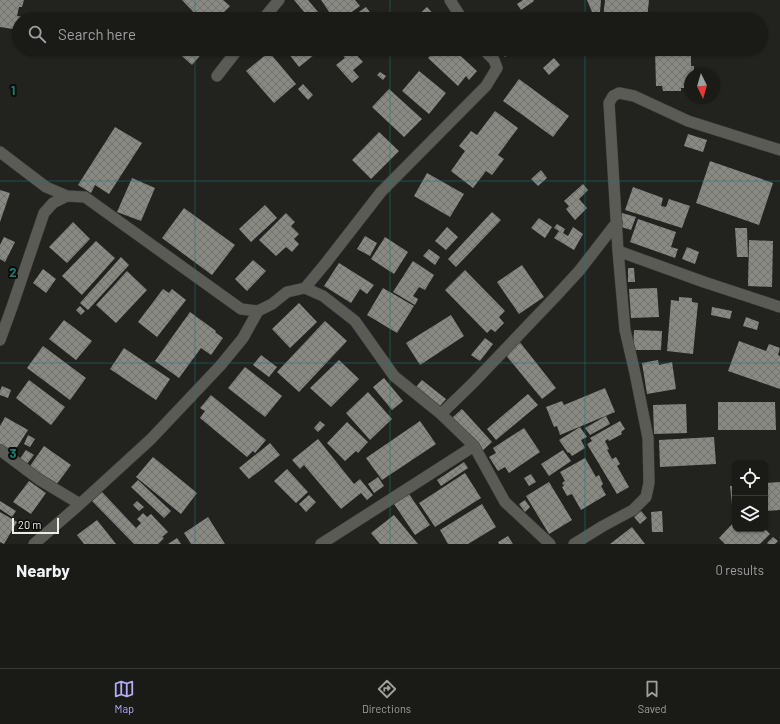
<!DOCTYPE html>
<html lang="en">
<head>
<meta charset="utf-8">
<style>
	:root { --surface:#1a1a16; --page:#272723; --text:#f1f3f6; --muted:#9fa1a1; --line:#383835; --accent:#b1adfa }
	body { margin:0; font-family:Barlow,sans-serif; background:var(--page); color:var(--text) }
	.controls { position:absolute; right:12px; bottom:12px; display:grid; overflow:hidden; border-radius:8px; box-shadow:0 1px 3px #0004 }
	.controls button { width:36px; height:36px; display:grid; place-items:center; padding:0; border:0; border-bottom:1px solid var(--line); background:var(--surface); color:var(--text); font:20px sans-serif }
	.compass { position:absolute; left:684px; top:68px; width:36px; height:36px; border-radius:50%; background:var(--surface); box-shadow:0 1px 3px #0004; rotate:175deg }
	.scale { position:absolute; left:12px; bottom:10px; width:47px; box-sizing:border-box; padding-left:4px; border:2px solid #ecece9; border-top:0; font-size:11px; line-height:14px; white-space:nowrap; color:#ecece9; -webkit-text-stroke:3px #0b0b09; paint-order:stroke }
	.list { margin:0; padding:0; list-style:none }
	h2 { display:flex; justify-content:space-between; align-items:center; height:52px; margin:0; padding:0 16px; font-size:17px }
	h2 small { font-size:13px; font-weight:400; color:var(--muted) }
	.icon { flex:none; width:22px; height:22px; fill:none; stroke:currentColor; stroke-width:2; stroke-linecap:round; stroke-linejoin:round }
	.map { position:relative; flex:none; width:780px; height:544px; overflow:hidden }
	.search { position:absolute; background:var(--surface); box-shadow:0 1px 3px #0004; left:12px; right:12px; top:12px; height:44px; display:flex; align-items:center; gap:10px; box-sizing:border-box; padding:0 14px; border-radius:22px; color:var(--muted); font-size:15px }
	.sheet { height:124px; background:var(--surface) }
	nav { display:flex; justify-content:space-around; align-items:center; box-sizing:border-box; height:56px; border-top:1px solid var(--line); background:var(--surface); font-size:11px; color:var(--muted) }
	nav a { display:grid; justify-items:center; gap:2px }
	nav .on { color:var(--accent) }
	.map>svg:first-child { display:block }
	.building { fill:url(#building-cross-hatch) }
	.lines { fill:none; stroke-linecap:round; stroke-linejoin:round }
	.minor-casing { stroke:#3c3c3a; stroke-width:12 }
	.minor { stroke:#5b5b56; stroke-width:11 }
	.grid { fill:none; stroke:#1a7c74; stroke-width:1; stroke-opacity:0.55 }
	.grid-label { font-size:13px; text-anchor:middle; font-weight:bold; fill:#1a7c74; stroke:#0b0b09; stroke-width:4; stroke-linejoin:round; paint-order:stroke }
</style>
</head>
<body>
<div class="map">
<svg width="780" height="544" viewBox="0 0 780 544">
	<defs>
		<pattern id="building-cross-hatch" width="8" height="8" patternUnits="userSpaceOnUse"><rect width="8" height="8" fill="#898984"/><path d="M0 0l8 8M0 8l8-8" fill="none" stroke="#72726e"/></pattern>
	</defs>
	<rect width="100%" height="100%" fill="#22221e"/>
	<path class="building" d="M0 0H24L22 7H19L17 16 23 17V19H19V30L0 27Z
		M182 0H223L230 6 217 19H200Z
		M294 0H308L324 19H310Z
		M321 0H355L360 6 342 19H334Z
		M523 0H533L534 1 521 10 517 4Z
		M587 0H601L600 12H592Z
		M605 0H649L647 19H603Z
		M366 7 375 19H359L356 14Z
		M427 7 438 19H414Z
		M174 49H206L192 65Z
		M285 49H318L319 51 299 67Z
		M337 49H351L363 62 353 70 359 77 352 83 336 65 345 58Z
		M444 49H453L477 71 469 80 466 76 458 86 428 58 436 50 440 53Z
		M499 49H515L505 57Z
		M655 49H691V66H694V74H690V88H681V91H663L662 86H656Z
		M269 52 296 84 274 103 246 71Z
		M554 58 560 65 549 75 543 68Z
		M419 71 446 93 429 114 402 91Z
		M380 72 386 76 383 80 377 75Z
		M519 79 569 116 553 137 503 101Z
		M303 84 313 95 308 100 298 89Z
		M389 89 422 119 404 137 372 107Z
		M495 111 518 128 498 155 504 159 492 175 486 171 473 188 451 171 465 151 459 146 471 131 477 135Z
		M115 127 142 143 109 194 95 185 91 193 78 185Z
		M379 132 399 151 371 179 352 160Z
		M688 134 707 140 703 152 684 146Z
		M710 161 773 183 759 225 696 203Z
		M541 170 547 178 538 186 531 179Z
		M427 173 464 194 450 217 414 196Z
		M132 178 155 188 141 221 117 212Z
		M583 184 588 190 579 199 587 208 575 220 566 209 569 206 564 201Z
		M633 187 663 198 661 206 666 207 669 199 690 206 682 228 625 210Z
		M0 190 10 193 0 222Z
		M265 205 277 218 251 242 239 229Z
		M184 208 235 245 212 275 162 238Z
		M492 212 501 220 456 267 448 259Z
		M286 213 295 222 291 226 299 234 294 239 299 244 292 252 286 247 276 256 259 240Z
		M622 213 636 217 631 230 618 226Z
		M539 218 552 227 545 238 531 228Z
		M638 219 676 232 671 247 678 249 675 258 630 242Z
		M73 222 90 239 67 263 49 247Z
		M557 224 565 229 563 233 568 236 573 227 583 234 574 250 554 238 559 231 554 228Z
		M447 227 458 237 446 250 435 241Z
		M735 228H747L748 257H737Z
		M365 236 377 243 370 256 357 249Z
		M4 237 15 242 5 262 0 259V245Z
		M385 237 408 252 394 274 371 259Z
		M749 240 773 241 772 287 748 286Z
		M96 241 115 258 82 295 62 276Z
		M687 247 699 252 695 264 682 259Z
		M429 249 440 257 435 265 423 256Z
		M121 257 129 265 88 310 80 303Z
		M253 260 266 271 247 291 235 279Z
		M413 261 434 275 425 290 419 287 413 296 418 299 415 305 393 292Z
		M339 263 374 285 367 294 360 289 351 303 324 286Z
		M522 265 544 297 519 314 497 282Z
		M628 268H634L635 282H628Z
		M43 269 56 279 46 293 33 283Z
		M465 270 505 311 499 317 504 323 495 332 491 329 487 333 445 290Z
		M127 271 147 290 116 323 96 305Z
		M383 288 414 306 397 333 367 315Z
		M657 288 659 317 631 318 629 289Z
		M163 289 169 293 172 289 186 300 157 337 138 322Z
		M679 297 692 298V302L698 303 693 354 667 351 671 300 679 301Z
		M299 303 317 322 290 348 272 329Z
		M80 306 85 311 81 315 76 310Z
		M712 307 732 311 730 319 711 315Z
		M190 312 216 331 215 332 223 338 211 355 201 348 179 378 155 361Z
		M451 315 464 336 420 365 406 343Z
		M746 317 759 322 757 330 743 326Z
		M64 320 92 341 76 360 49 339Z
		M325 321 347 341 299 392 277 372Z
		M634 330 662 331 661 350H633Z
		M485 338 493 344 480 361 471 355Z
		M519 341 556 388 542 399 504 353Z
		M739 341 766 351 769 344 780 348 778 355 780 356V389L728 371Z
		M43 346 86 378 70 400 27 368Z
		M124 348 170 379 156 400 110 369Z
		M261 355 277 367 269 377 253 365Z
		M339 360 359 379 331 407 310 388Z
		M658 360 659 365 672 362 676 389 647 394 642 363Z
		M245 367 282 396 265 417 228 388Z
		M384 378 403 401 392 410 373 387Z
		M29 380 65 407 51 425 16 398Z
		M422 380 446 399 439 407 415 388Z
		M2 386 11 390 8 398 0 395V391Z
		M605 388 615 412 560 435 557 426 554 427 546 407 562 401 564 405Z
		M368 392 392 419 370 440 346 413Z
		M528 394 538 405 496 440 487 429Z
		M211 395 266 440 255 453 253 451 247 457 200 418 205 411 200 408Z
		M718 402H775L776 430H718Z
		M686 404 687 433 654 434 653 405Z
		M462 409 492 442 482 451 452 418Z
		M606 416 610 424 590 435 585 428Z
		M5 417 28 430 14 452 0 444V426Z
		M320 421 325 425 318 432 314 428Z
		M420 421 436 444 382 480 366 458Z
		M620 421 625 429 621 432 622 434 609 441 608 439 605 441 609 449 607 450 612 459 616 457 620 464 617 466 629 487 617 494 587 444 592 441 590 438Z
		M347 422 368 442 358 453 356 451 345 461 327 443Z
		M580 427 587 437 581 440 585 448 572 456 569 452 568 453 559 440Z
		M524 428 540 452 509 473 505 467 498 471 489 457 496 453 493 448Z
		M28 435 35 439 30 447 24 444Z
		M714 437 716 464 660 467 659 440Z
		M318 439 354 484 360 479 373 495 367 500 361 493 341 509 304 465 300 469 292 460Z
		M270 443 280 455 249 479 239 468Z
		M44 446 71 465 56 485 30 466Z
		M26 450 34 455 26 465 19 460Z
		M563 450 571 461 549 476 541 464Z
		M153 457 197 493 181 514 136 477Z
		M585 458 596 477 599 475 603 484 601 486 606 495 581 510 572 494 567 496 562 487 564 486 562 483 565 481 560 472Z
		M464 462 468 468 441 486 437 480Z
		M287 469 308 492 296 503 274 481Z
		M465 473 481 498 435 527 419 503Z
		M531 474 536 482 529 486 524 478Z
		M378 477 384 486 374 493 368 484Z
		M138 480 171 511 164 518 131 487Z
		M29 481 46 493 31 514 13 502Z
		M549 482 572 520 549 534 526 496Z
		M780 482V510L765 511V483Z
		M730 486H735V514H733Z
		M102 492 136 528 141 523 137 519 143 513 147 517 151 514 168 532 162 537 164 538 158 544H134L92 501Z
		M409 494 430 525 415 535 394 504Z
		M309 495 316 502 306 512 299 504Z
		M525 500 530 507 525 512 519 504Z
		M0 501 16 511 12 517 0 509Z
		M137 501 144 507 139 511 133 505Z
		M482 504 496 527 468 544H448L440 530Z
		M641 511 647 518 640 524 634 517Z
		M662 511 663 532H652L651 512Z
		M0 512 17 522 4 544 0 542Z
		M394 515 418 544H380L371 533Z
		M208 517 225 544H191L184 533Z
		M97 520 116 544H84L77 535Z
		M735 521V529H765L770 534 760 544H725L719 538Z
		M632 527 645 544H610Z
		M508 536 513 544H499L498 542Z
		M773 537 778 541 775 544H768L767 543Z
		M177 538 181 544H168Z"/>
	<g class="lines">
		<g class="minor-casing">
			<path id="minor" d="M450 0 462 19
				M263 19 279 0
				M217 76 238 49
				M0 152 46 187 67 196 85 197 241 309 258 311 272 304 287 292 305 288 325 264 381 192 486 86 497 68 494 60 483 49
				M618 251 704 282 780 307
				M305 288 323 296 355 321 394 376 441 414 474 446 505 502 550 544
				M0 340 12 307 44 213 53 203 67 196
				M441 414 473 383 556 296 579 271 617 222
				M0 450 40 480 80 504
				M34 544 80 504 151 439 220 366 243 338 258 311
				M321 544 474 446
				M574 544 603 526 633 510 646 497 649 483 648 438 635 373 625 330 618 251 609 103 613 96 619 93 634 96 688 121 780 150"/>
		</g>
		<use href="#minor" class="minor"/>
	</g>
	<path class="grid" d="M195 0V19M390 0V19M585 0V19M195 49V544M390 49V544M585 49V544M0 181H780M0 363H780"/>
	<g class="grid-label">
		<text x="13" y="95">1</text>
		<text x="13" y="277">2</text>
		<text x="13" y="458">3</text>
	</g>
</svg>
<div class="controls">
<button><svg class="icon" aria-label="locate" viewBox="0 0 24 24"><circle cx="12" cy="12" r="6"/><path d="M12 2v4M12 18v4M2 12h4M18 12h4"/></svg></button>
<button><svg class="icon" aria-label="layers" viewBox="0 0 24 24"><path d="M12 4l9 5-9 5-9-5zM3 14l9 5 9-5"/></svg></button>
</div>
<svg class="compass" viewBox="-18 -18 36 36"><path d="M0-13l5 13h-10z" fill="#e53935"/><path d="M0 13l5-13h-10z" fill="#9fa1a1"/></svg>
<div class="scale">20 m</div>
<div class="search"><svg class="icon" aria-label="search" viewBox="0 0 24 24"><circle cx="10" cy="10" r="6"/><path d="M15 15l6 6"/></svg>Search here</div>
</div>
<section class="sheet">
<h2>Nearby<small>0 results</small></h2>
<ul class="list">
</ul>
</section>
<nav>
<a class="on"><svg class="icon" aria-label="map" viewBox="0 0 24 24"><path d="M3 6l6-2 6 2 6-2v14l-6 2-6-2-6 2zM9 4v14M15 6v14"/></svg>Map</a>
<a><svg class="icon" aria-label="directions" viewBox="0 0 24 24"><path d="M12 3l9 9-9 9-9-9zM9 14v-3h6M13 9l2 2-2 2"/></svg>Directions</a>
<a><svg class="icon" aria-label="saved" viewBox="0 0 24 24"><path d="M7 4h10v16l-5-4-5 4z"/></svg>Saved</a>
</nav>
</body>
</html>
